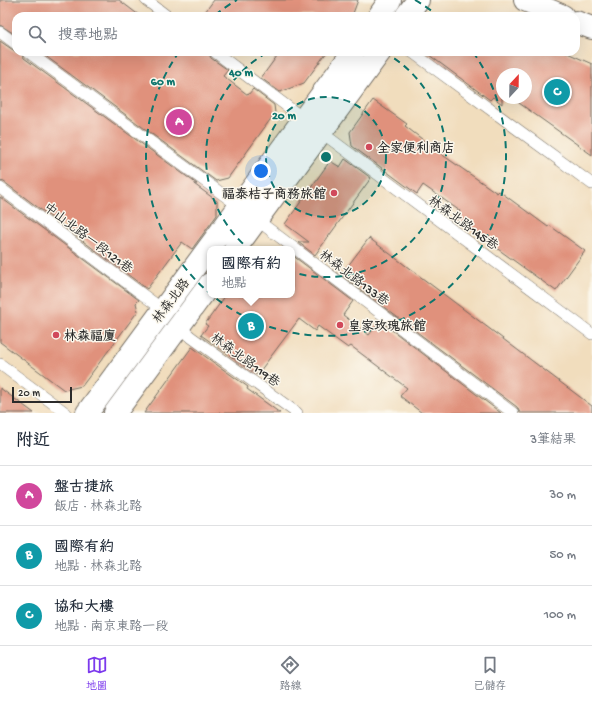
<!DOCTYPE html>
<html lang="zh-TW">
<head>
<meta charset="utf-8">
<style>
	:root { --surface:#fff; --page:#f2f2f3; --text:#1f2937; --muted:#747a83; --line:#e0e1e3; --accent:#7c3aed }
	body { margin:0; font-family:"Gochi Hand","LXGW WenKai TC",sans-serif; background:var(--page); color:var(--text) }
	.compass { position:absolute; left:496px; top:68px; width:36px; height:36px; border-radius:50%; background:var(--surface); box-shadow:0 4px 16px #0002; rotate:22deg }
	.scale { position:absolute; left:12px; bottom:10px; width:60px; box-sizing:border-box; padding-left:4px; border:2px solid #2b2b2b; border-top:0; font-size:11px; line-height:14px; white-space:nowrap; color:#2b2b2b; -webkit-text-stroke:3px #fbf7ec; paint-order:stroke }
	.you { position:absolute; left:261px; top:171px; width:14px; height:14px; margin:-10px; border:3px solid #fff; border-radius:50%; background:#1a73e8; box-shadow:0 0 0 6px #1a73e833 }
	.badge { display:grid; place-items:center; width:26px; height:26px; border-radius:50%; background:var(--accent); color:#fff; font-size:13px; font-weight:700 }
	.pin { position:absolute; translate:-50% -50%; border:2px solid #fff; box-shadow:0 1px 4px #0006 }
	.popup { position:absolute; left:207px; top:246px; width:88px; height:52px; box-sizing:border-box; display:grid; place-content:center; border-radius:8px; background:var(--surface); filter:drop-shadow(0 1px 3px #0005); font-size:13px; white-space:nowrap; color:var(--muted) }
	.popup b { font-size:15px; color:var(--text) }
	.popup::after { content:''; position:absolute; left:50%; top:100%; margin-left:-8px; border:8px solid transparent; border-top-color:var(--surface) }
	.list { margin:0; padding:0; list-style:none }
	h2 { display:flex; justify-content:space-between; align-items:center; height:52px; margin:0; padding:0 16px; font-size:17px }
	h2 small { font-size:13px; font-weight:400; color:var(--muted) }
	.list li { display:grid; grid-template-columns:26px 1fr auto; gap:12px; align-items:center; box-sizing:border-box; height:60px; padding:0 16px; border-top:1px solid var(--line) }
	.list b { display:block; font-size:15px; white-space:nowrap }
	.list p { margin:0; font-size:13px; white-space:nowrap; color:var(--muted) }
	.list em { font-size:13px; font-style:normal; color:var(--muted) }
	.icon { flex:none; width:22px; height:22px; fill:none; stroke:currentColor; stroke-width:2; stroke-linecap:round; stroke-linejoin:round }
	.map { position:relative; flex:none; width:592px; height:413px; overflow:hidden }
	.search { position:absolute; background:var(--surface); box-shadow:0 4px 16px #0002; left:12px; right:12px; top:12px; height:44px; display:flex; align-items:center; gap:10px; box-sizing:border-box; padding:0 14px; border-radius:12px; color:var(--muted); font-size:15px }
	.sheet { height:232px; background:var(--surface) }
	nav { display:flex; justify-content:space-around; align-items:center; box-sizing:border-box; height:56px; border-top:1px solid var(--line); background:var(--surface); font-size:11px; color:var(--muted) }
	nav a { display:grid; justify-items:center; gap:2px }
	nav .on { color:var(--accent) }
	.map>svg:first-child { display:block }
	.building { fill:#e0917b }
	.lines { fill:none; stroke-linecap:round; stroke-linejoin:round }
	.lane-casing { stroke:#70695e; stroke-width:12 }
	.secondary-casing { stroke:#70695e; stroke-width:24 }
	.lane { stroke:#fff; stroke-width:11 }
	.secondary { stroke:#fff; stroke-width:22 }
	.ring { fill:none; stroke:#0f766e; stroke-width:2; stroke-dasharray:7 5 }
	.poi-dot { fill:#d1495b; stroke:#fbf7ec; stroke-width:1.5 }
	.labels { text-anchor:middle; stroke-width:3; stroke-linejoin:round; paint-order:stroke }
	.poi-label { font-size:13px; font-weight:bold; fill:#2b2b2b; stroke:#fbf7ec; text-anchor:start }
	.street-label { font-size:13px; fill:#2b2b2b; stroke:#fbf7ec }
	.centre { fill:#0f766e; stroke:#fbf7ec; stroke-width:2 }
	.ring-label { font-size:12px; text-anchor:middle; font-weight:bold; fill:#0f766e; stroke:#fbf7ec; stroke-width:3; stroke-linejoin:round; paint-order:stroke }
</style>
</head>
<body>
<div class="map">
<svg width="592" height="413" viewBox="0 0 592 413">
	<rect width="100%" height="100%" fill="#fbf7ec"/>
	<filter id="ink" filterUnits="userSpaceOnUse"><feTurbulence type="fractalNoise" baseFrequency=".025" numOctaves="2"/><feDisplacementMap in="SourceGraphic" scale="8" xChannelSelector="R" yChannelSelector="G"/><feConvolveMatrix kernelMatrix="1 2 1 2 8 2 1 2 1" color-interpolation-filters="sRGB"/></filter>
	<filter id="wash" filterUnits="userSpaceOnUse"><feTurbulence type="fractalNoise" baseFrequency=".012" numOctaves="4" result="noise"/><feDisplacementMap in="SourceGraphic" scale="16" xChannelSelector="R" yChannelSelector="G"/><feGaussianBlur stdDeviation="0.9" result="paint"/><feColorMatrix in="noise" values="0 0 0 0 0 0 0 0 0 0 0 0 0 0 0 0 0 1.4 0 .05"/><feComposite in="paint" operator="in"/></filter>
	<g filter="url(#wash)">
		<rect width="100%" height="100%" fill="#f1ddbd"/>
		<g id="blocks">
			<path class="building" d="M0 0H119L140 16H16V35L0 25Z
				M214 0H358L352 16H202Z
				M0 41 16 52H21L24 58 197 184H194L217 201V215L192 249 182 242 147 289 4 182 0 181Z
				M40 52H208L211 58 228 70 223 76 248 95 253 89 274 105 275 113 228 178 216 181Z
				M280 52H327L304 83 280 92 261 78Z
				M425 52H565L592 64V155L512 98H526V74H502V104L493 97 490 100Z
				M373 100 407 124 405 126 444 156 497 193 499 191 548 227 549 225 585 251 556 291 455 218 460 211 423 185 417 194 352 146 350 132Z
				M345 159 371 178 315 255 298 242H309L285 224 330 161 340 167Z
				M0 197 139 300 136 303 138 311 82 386 64 390 0 342Z
				M369 238 592 406V413H520L517 407 341 275Z
				M292 255 353 301 343 315 369 335 380 321 501 413H422L400 396 407 388 351 346 348 348 318 326 315 331 299 319 257 375 201 335 208 326 205 324 226 295H292Z
				M192 347 248 387 247 389 280 413H144Z
				M0 388 34 413H0Z"/>
		</g>
	</g>
	<g filter="url(#ink)">
		<use href="#blocks" fill-opacity="0" stroke="#70695e" stroke-width="1"/>
		<g class="lines">
			<g class="lane-casing">
				<path id="lane" d="M146 0 167 16
					M0 32 16 44
					M28 52 240 207
					M215 52 304 119
					M412 52 592 184
					M321 132 592 334
					M0 188 162 309
					M257 220 513 413
					M179 326 191 337 297 413
					M0 364 66 413"/>
			</g>
			<g class="secondary-casing">
				<path id="secondary" d="M525 0 563 16
					M379 16 390 0
					M406 16 418 0
					M576 22 592 28
					M235 249 380 52
					M87 413C175 292 265 173 353 52
					M115 413 210 284"/>
			</g>
			<use href="#lane" class="lane"/>
			<use href="#secondary" class="secondary"/>
		</g>
	</g>
	<circle cx="326" cy="157" r="60" fill="#0f766e" fill-opacity=".12"/>
	<g class="ring">
		<circle cx="326" cy="157" r="60"/>
		<path d="M384 52A120 120 0 1 1 268 52"/>
		<path d="M215 15A180 180 0 0 1 237 0M415 0A180 180 0 0 1 437 15M473 52A180 180 0 1 1 179 52"/>
	</g>
	<g class="poi-dot">
		<circle cx="369" cy="147" r="4"/>
		<circle cx="334" cy="193" r="4"/>
		<circle cx="340" cy="325" r="4"/>
		<circle cx="56" cy="335" r="4"/>
	</g>
	<g class="labels">
		<g class="poi-label">
			<text x="377" y="152">全家便利商店</text>
			<text x="326" y="198" text-anchor="end">福泰桔子商務旅館</text>
			<text x="348" y="330">皇家玫瑰旅館</text>
			<text x="64" y="340">林森福廈</text>
		</g>
		<g class="street-label">
			<text transform="translate(464 222) rotate(36)" y="5">林森北路145巷</text>
			<text transform="translate(89 237) rotate(37)" y="5">中山北路一段121巷</text>
			<text transform="translate(355 277) rotate(37)" y="5">林森北路133巷</text>
			<text transform="translate(170 300) rotate(-53)" y="5">林森北路</text>
			<text transform="translate(246 359) rotate(36)" y="5">林森北路119巷</text>
		</g>
	</g>
	<circle cx="326" cy="157" r="6" class="centre"/>
	<g class="ring-label">
		<text x="241" y="76">40 m</text>
		<text x="163" y="85">60 m</text>
		<text x="284" y="119">20 m</text>
	</g>
</svg>
<svg class="compass" viewBox="-18 -18 36 36"><path d="M0-13l5 13h-10z" fill="#e53935"/><path d="M0 13l5-13h-10z" fill="#747a83"/></svg>
<div class="scale">20 m</div>
<div class="you"></div>
<div class="pin badge" style="left:179px;top:122px;background:#d1479c">A</div>
<div class="pin badge" style="left:251px;top:326px;background:#0f9aa8">B</div>
<div class="popup"><b>國際有約</b>地點</div>
<div class="pin badge" style="left:557px;top:92px;background:#0f9aa8">C</div>
<div class="search"><svg class="icon" aria-label="search" viewBox="0 0 24 24"><circle cx="10" cy="10" r="6"/><path d="M15 15l6 6"/></svg>搜尋地點</div>
</div>
<section class="sheet">
<h2>附近<small>3筆結果</small></h2>
<ul class="list">
<li><span class="badge" style="background:#d1479c">A</span><div><b>盤古捷旅</b><p>飯店 · 林森北路</p></div><em>30 m</em></li>
<li><span class="badge" style="background:#0f9aa8">B</span><div><b>國際有約</b><p>地點 · 林森北路</p></div><em>50 m</em></li>
<li><span class="badge" style="background:#0f9aa8">C</span><div><b>協和大樓</b><p>地點 · 南京東路一段</p></div><em>100 m</em></li>
</ul>
</section>
<nav>
<a class="on"><svg class="icon" aria-label="map" viewBox="0 0 24 24"><path d="M3 6l6-2 6 2 6-2v14l-6 2-6-2-6 2zM9 4v14M15 6v14"/></svg>地圖</a>
<a><svg class="icon" aria-label="directions" viewBox="0 0 24 24"><path d="M12 3l9 9-9 9-9-9zM9 14v-3h6M13 9l2 2-2 2"/></svg>路線</a>
<a><svg class="icon" aria-label="saved" viewBox="0 0 24 24"><path d="M7 4h10v16l-5-4-5 4z"/></svg>已儲存</a>
</nav>
</body>
</html>
